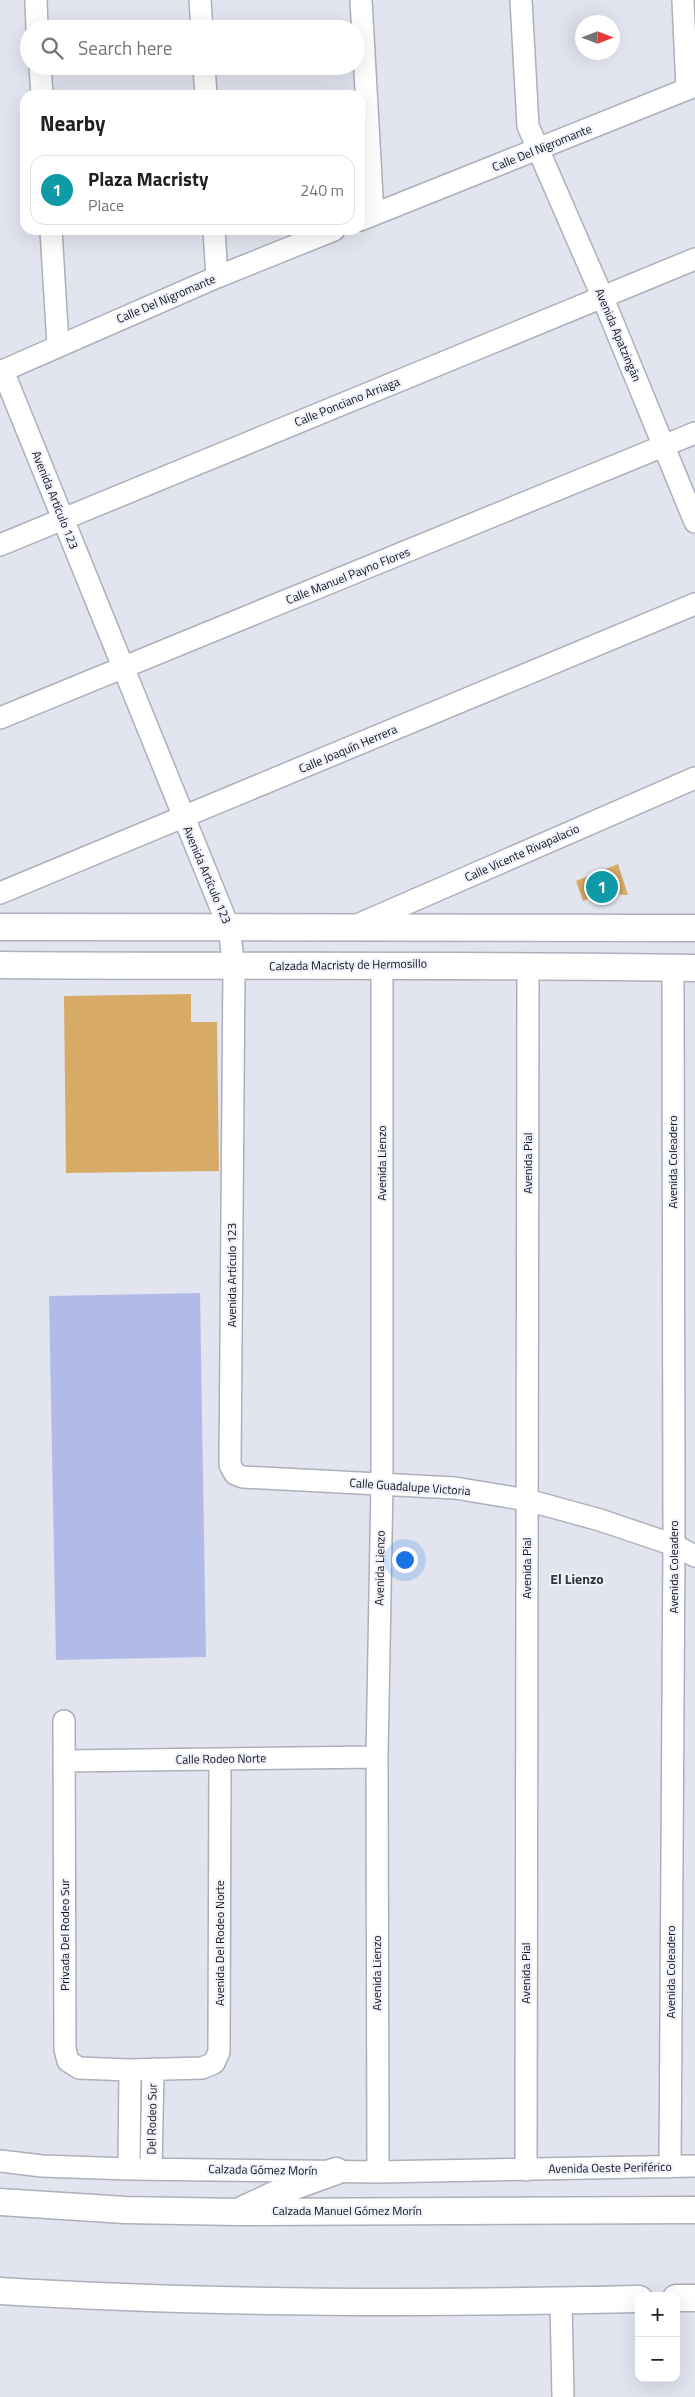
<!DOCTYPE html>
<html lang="en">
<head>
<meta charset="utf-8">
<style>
	:root { --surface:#fff; --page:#f6f6f6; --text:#202124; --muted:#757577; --line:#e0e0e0; --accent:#d93025 }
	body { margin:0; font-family:"Titillium Web",sans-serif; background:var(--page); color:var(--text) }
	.controls { position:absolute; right:15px; bottom:15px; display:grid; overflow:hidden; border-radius:10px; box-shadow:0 5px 20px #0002 }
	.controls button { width:45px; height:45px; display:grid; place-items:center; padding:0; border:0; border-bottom:1px solid var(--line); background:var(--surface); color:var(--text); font:25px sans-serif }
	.compass { position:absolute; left:575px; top:15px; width:45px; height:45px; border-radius:50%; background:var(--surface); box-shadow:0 5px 20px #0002; rotate:90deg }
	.you { position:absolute; left:404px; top:1559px; width:18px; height:18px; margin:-12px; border:4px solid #fff; border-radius:50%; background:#1a73e8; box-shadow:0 0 0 8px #1a73e833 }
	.badge { display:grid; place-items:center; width:32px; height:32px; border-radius:50%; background:var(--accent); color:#fff; font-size:16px; font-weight:700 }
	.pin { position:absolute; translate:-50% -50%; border:2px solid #fff; box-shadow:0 1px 5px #0006 }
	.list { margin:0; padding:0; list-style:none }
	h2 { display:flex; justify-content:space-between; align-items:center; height:65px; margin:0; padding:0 20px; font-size:21px }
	h2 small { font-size:16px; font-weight:400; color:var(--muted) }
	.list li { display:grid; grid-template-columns:32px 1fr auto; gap:15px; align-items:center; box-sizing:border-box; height:70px; margin:0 10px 10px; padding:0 10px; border:1px solid var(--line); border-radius:15px }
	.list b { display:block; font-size:19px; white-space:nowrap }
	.list p { margin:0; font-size:16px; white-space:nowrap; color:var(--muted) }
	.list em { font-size:16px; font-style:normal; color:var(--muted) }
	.icon { flex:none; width:28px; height:28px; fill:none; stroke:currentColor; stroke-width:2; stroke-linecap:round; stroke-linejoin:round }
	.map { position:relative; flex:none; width:695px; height:2397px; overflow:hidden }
	.search { position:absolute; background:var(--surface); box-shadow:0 5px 20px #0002; left:20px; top:20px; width:345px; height:55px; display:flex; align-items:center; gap:12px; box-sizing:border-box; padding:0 18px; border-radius:28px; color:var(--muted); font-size:19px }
	.panel { position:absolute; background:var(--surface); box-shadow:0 5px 20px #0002; left:20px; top:90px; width:345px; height:145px; border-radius:15px }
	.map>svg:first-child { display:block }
	.green { fill:#b2bbe8 }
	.building { fill:#d7ab66 }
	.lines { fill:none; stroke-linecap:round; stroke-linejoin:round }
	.minor-casing { stroke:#adafba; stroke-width:24 }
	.major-casing { stroke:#adafba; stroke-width:29 }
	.minor { stroke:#fff; stroke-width:21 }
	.major { stroke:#fff; stroke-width:26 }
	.labels { text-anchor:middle; stroke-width:4; stroke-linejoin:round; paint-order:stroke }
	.street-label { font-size:12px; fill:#131418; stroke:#eff1fd }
	.neighbourhood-label { font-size:14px; font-weight:bold; fill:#32343d; stroke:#eff1fd }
</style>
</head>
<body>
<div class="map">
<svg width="695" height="2397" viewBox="0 0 695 2397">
	<rect width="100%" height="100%" fill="#e2e4f0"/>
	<path class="green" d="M200 1293 206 1657 56 1660 49 1296Z"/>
	<path class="building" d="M618 864 628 895 601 893 583 901 576 881Z
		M191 994V1022H217L219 1171 66 1173 64 996Z"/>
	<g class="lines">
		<g class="minor-casing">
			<path id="minor" d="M36 0 37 29
				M200 0 202 29
				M361 0 373 214
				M521 0 528 126 602 296 695 522
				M683 0 687 89
				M40 66 42 95
				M204 66 206 95
				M360 220 695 86
				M51 230 58 345
				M214 230 217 277
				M3 371 229 928 234 967 230 1465 235 1474 243 1477 455 1488 527 1500 600 1520 674 1545 695 1556
				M0 372 217 277 334 230
				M0 545 695 259
				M0 718 695 433
				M0 893 695 604
				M355 926 695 778
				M64 1721 65 2049 68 2061 79 2068 130 2070 202 2068 214 2063 219 2052 220 1759
				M65 1761 377 1757
				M0 2161 42 2166 129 2169 378 2172 695 2166
				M670 2167 674 1545 673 967
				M129 2169 130 2070
				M151 2169 153 2069
				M526 2170 528 967
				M378 2172 377 1757 382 1484V964
				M561 2301 563 2397"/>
		</g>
		<g class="major-casing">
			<path id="major" d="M0 927 695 928
				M0 965C232 967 463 964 695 968
				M0 2202 125 2210 238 2212 695 2210
				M244 2209 289 2188 336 2171
				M0 2291C213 2304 426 2304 639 2299
				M676 2298H695"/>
		</g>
		<use href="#minor" class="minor"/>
		<use href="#major" class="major"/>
	</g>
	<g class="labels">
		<g class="street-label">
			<text transform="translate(542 148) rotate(-22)" y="4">Calle Del Nigromante</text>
			<text transform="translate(166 299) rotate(-23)" y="4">Calle Del Nigromante</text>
			<text transform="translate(618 335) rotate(67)" y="4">Avenida Apatzingán</text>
			<text transform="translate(347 402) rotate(-22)" y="4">Calle Ponciano Arriaga</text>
			<text transform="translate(55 500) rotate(68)" y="4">Avenida Artículo 123</text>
			<text transform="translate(348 576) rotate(-22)" y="4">Calle Manuel Payno Flores</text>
			<text transform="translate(348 749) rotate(-23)" y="4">Calle Joaquín Herrera</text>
			<text transform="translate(522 853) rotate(-24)" y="4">Calle Vicente Rivapalacio</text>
			<text transform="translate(207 875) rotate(67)" y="4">Avenida Artículo 123</text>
			<text transform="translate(348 965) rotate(-1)" y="4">Calzada Macristy de Hermosillo</text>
			<text transform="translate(673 1162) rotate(-90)" y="4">Avenida Coleadero</text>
			<text transform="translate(382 1163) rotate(-90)" y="4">Avenida Lienzo</text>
			<text transform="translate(528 1163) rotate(-90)" y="4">Avenida Pial</text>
			<text transform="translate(232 1275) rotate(-90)" y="4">Avenida Artículo 123</text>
			<text transform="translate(410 1487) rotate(4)" y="4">Calle Guadalupe Victoria</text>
			<text transform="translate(674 1567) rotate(-90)" y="4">Avenida Coleadero</text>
			<text transform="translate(380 1568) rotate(-89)" y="4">Avenida Lienzo</text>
			<text transform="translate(527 1568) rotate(-90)" y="4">Avenida Pial</text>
			<text transform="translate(221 1759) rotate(-1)" y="4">Calle Rodeo Norte</text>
			<text transform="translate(65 1935) rotate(-90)" y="4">Privada Del Rodeo Sur</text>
			<text transform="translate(220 1943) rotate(-90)" y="4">Avenida Del Rodeo Norte</text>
			<text transform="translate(671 1972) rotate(-90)" y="4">Avenida Coleadero</text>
			<text transform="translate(377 1973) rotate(-90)" y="4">Avenida Lienzo</text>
			<text transform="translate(526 1973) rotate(-90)" y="4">Avenida Pial</text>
			<text transform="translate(152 2119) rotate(-89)" y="4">Del Rodeo Sur</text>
			<text transform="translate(610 2168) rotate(-1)" y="4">Avenida Oeste Periférico</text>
			<text transform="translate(263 2170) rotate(1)" y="4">Calzada Gómez Morín</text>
			<text x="347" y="2215">Calzada Manuel Gómez Morín</text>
		</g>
		<g class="neighbourhood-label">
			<text x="577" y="1584">El Lienzo</text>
		</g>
	</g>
</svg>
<div class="controls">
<button>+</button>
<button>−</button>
</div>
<svg class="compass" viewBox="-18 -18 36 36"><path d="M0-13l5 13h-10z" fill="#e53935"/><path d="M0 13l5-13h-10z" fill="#757577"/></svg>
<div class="you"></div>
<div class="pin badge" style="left:602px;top:887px;background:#0f9aa8">1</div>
<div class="search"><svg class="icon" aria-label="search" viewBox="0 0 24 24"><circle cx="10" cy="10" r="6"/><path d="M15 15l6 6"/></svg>Search here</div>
<section class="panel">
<h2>Nearby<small></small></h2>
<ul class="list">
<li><span class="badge" style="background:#0f9aa8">1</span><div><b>Plaza Macristy</b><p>Place</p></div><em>240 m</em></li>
</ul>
</section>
</div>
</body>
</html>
